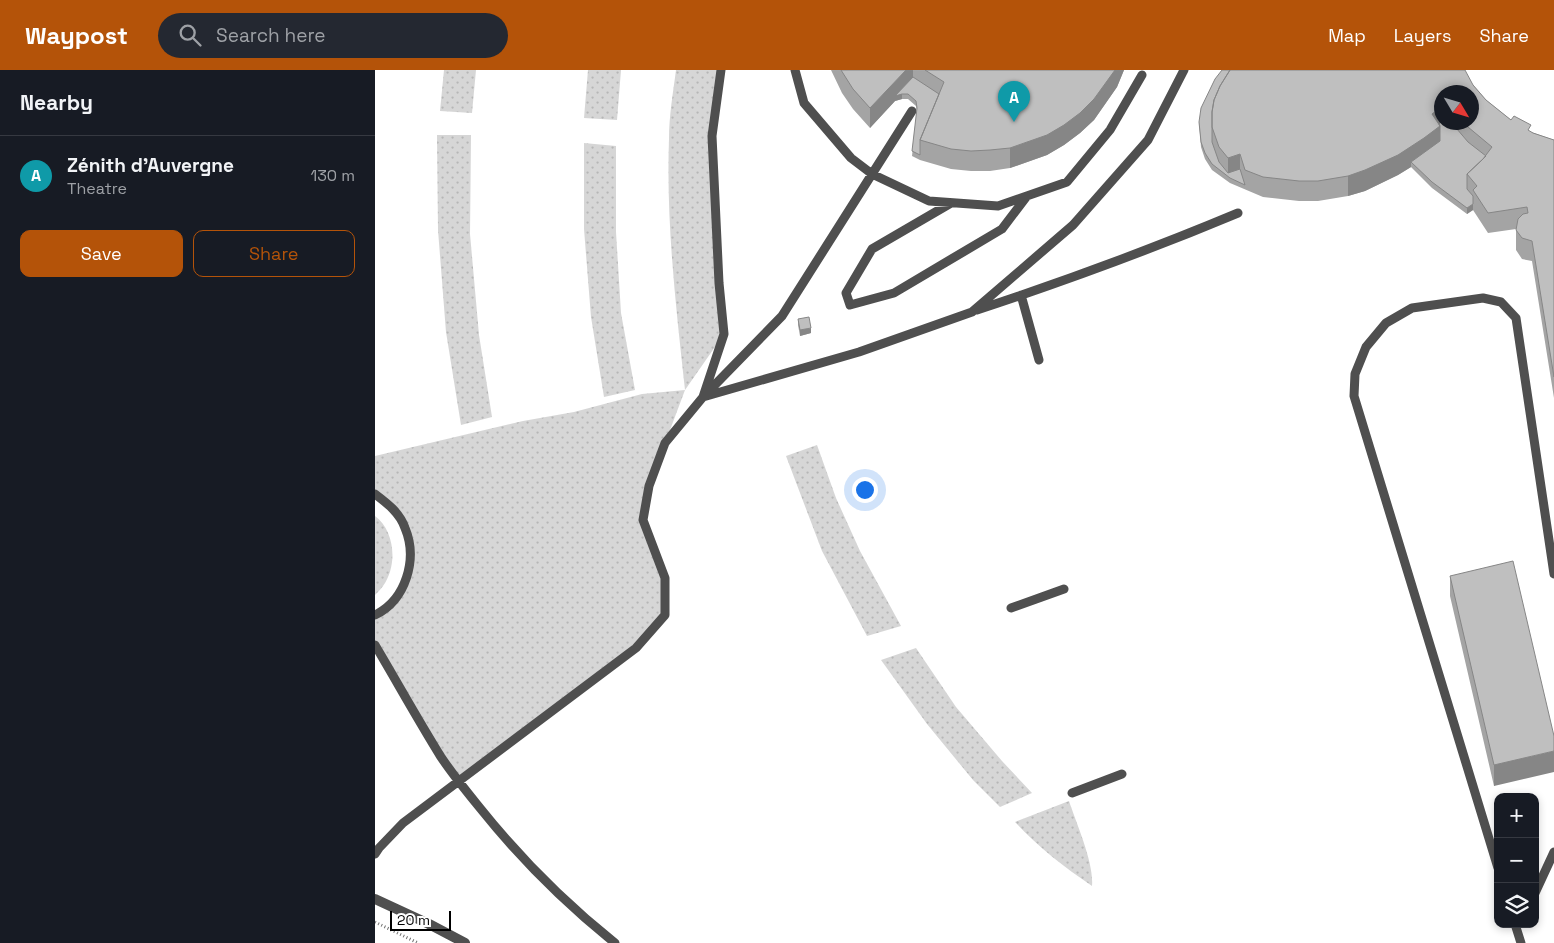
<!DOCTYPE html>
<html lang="en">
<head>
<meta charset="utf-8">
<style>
	:root { --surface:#171b24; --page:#242831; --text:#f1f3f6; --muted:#9ea1a6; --line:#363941; --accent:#b45309 }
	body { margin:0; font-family:"Space Grotesk",sans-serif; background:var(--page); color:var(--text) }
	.controls { position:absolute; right:15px; bottom:15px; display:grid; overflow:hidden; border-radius:10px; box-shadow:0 2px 8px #0003 }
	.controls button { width:45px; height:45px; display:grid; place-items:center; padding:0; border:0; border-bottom:1px solid var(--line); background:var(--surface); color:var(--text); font:25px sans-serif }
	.compass { position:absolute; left:1059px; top:15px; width:45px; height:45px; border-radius:50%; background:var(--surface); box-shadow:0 2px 8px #0003; rotate:128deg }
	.scale { position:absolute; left:15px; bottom:12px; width:61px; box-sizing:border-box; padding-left:5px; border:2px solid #000; border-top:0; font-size:14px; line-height:18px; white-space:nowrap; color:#000; -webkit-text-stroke:4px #fff; paint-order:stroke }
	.you { position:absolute; left:489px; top:419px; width:18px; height:18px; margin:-12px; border:4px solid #fff; border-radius:50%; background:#1a73e8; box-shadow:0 0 0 8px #1a73e833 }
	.badge { display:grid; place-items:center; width:32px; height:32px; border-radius:50%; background:var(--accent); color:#fff; font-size:16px; font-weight:700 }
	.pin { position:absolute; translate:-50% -41px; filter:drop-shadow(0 1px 2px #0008) }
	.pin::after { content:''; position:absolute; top:26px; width:18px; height:15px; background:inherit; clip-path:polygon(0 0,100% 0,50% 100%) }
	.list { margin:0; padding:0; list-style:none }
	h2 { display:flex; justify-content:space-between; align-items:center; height:65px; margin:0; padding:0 20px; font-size:21px }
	h2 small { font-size:16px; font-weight:400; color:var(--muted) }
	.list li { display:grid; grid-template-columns:32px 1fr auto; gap:15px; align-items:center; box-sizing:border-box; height:80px; padding:0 20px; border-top:1px solid var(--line) }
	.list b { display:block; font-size:19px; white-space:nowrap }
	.list p { margin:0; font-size:16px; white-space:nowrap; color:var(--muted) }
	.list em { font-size:16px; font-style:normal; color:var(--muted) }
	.actions { display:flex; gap:10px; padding:15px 20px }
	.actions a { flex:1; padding:11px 0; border:1px solid var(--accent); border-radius:10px; text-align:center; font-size:18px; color:var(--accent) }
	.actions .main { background:var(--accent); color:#fff }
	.icon { flex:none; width:28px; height:28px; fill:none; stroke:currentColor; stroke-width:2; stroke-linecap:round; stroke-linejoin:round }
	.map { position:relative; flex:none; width:1179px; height:873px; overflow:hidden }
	header { display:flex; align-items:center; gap:30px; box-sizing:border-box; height:70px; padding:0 25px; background:var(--accent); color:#fff }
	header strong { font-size:24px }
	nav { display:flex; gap:28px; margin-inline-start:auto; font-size:18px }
	.search { width:350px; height:45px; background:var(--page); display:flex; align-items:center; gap:12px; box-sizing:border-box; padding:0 18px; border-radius:28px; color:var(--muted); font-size:19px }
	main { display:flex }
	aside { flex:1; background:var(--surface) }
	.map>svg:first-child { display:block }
	.grass { fill:url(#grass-dots) }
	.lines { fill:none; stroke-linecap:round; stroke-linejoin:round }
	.path { stroke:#717171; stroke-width:3; stroke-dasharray:1 2.5; stroke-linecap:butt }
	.lane { stroke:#4f4f4f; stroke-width:9 }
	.street { stroke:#4f4f4f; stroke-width:10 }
	.wall { fill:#a4a4a4; fill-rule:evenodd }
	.shaded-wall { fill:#868686 }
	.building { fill:#bfbfbf; stroke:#868686 }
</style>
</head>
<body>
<header>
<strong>Waypost</strong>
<div class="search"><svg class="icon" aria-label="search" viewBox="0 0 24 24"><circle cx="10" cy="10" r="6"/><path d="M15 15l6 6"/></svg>Search here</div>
<nav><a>Map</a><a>Layers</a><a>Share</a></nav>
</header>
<main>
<aside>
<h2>Nearby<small></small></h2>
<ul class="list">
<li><span class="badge" style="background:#0f9aa8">A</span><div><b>Zénith d'Auvergne</b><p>Theatre</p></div><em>130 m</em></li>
</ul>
<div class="actions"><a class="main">Save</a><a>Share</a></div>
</aside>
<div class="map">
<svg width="1179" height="873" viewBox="0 0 1179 873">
	<defs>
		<pattern id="grass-dots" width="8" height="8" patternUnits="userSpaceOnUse" patternTransform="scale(1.25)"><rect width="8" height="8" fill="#d6d6d6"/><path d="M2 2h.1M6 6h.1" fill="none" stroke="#b6b6b6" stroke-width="1.8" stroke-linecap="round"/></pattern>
	</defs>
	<rect width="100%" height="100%" fill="#fff"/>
	<path class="grass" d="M69 0H101L97 43 65 41Z
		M213 0H246L242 50 209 48Z
		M301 0H346L337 66 349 264 310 320 274 416 268 450 290 508V545L261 578 84 712 0 575V545L7 542 33 503 30 457 0 424V386L148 351 199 342 267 324 310 320C301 237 291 153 294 69 294 46 298 23 301 0Z
		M62 65H96L95 164 104 265 117 347 86 355 71 262 63 160Z
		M209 73 241 76V162L246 243 260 320 229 327 216 247 209 159Z
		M442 375 461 428 485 481 526 556 492 566 447 481 411 386Z
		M0 446C20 461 23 495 8 516 6 519 3 522 0 525Z
		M541 578 581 637 627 691 657 723 625 737 598 710 552 654 506 590Z
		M694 731C702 755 719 793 717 816 689 797 663 777 640 752Z"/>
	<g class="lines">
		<path class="path" d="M0 852 43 873"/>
		<path class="lane" d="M346 0 337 66 344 213 349 264 328 327 484 282 597 242 698 155 773 70 809 0
			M420 0 429 33 476 88 497 104 554 131 623 136 692 112 735 60 767 5
			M576 133 497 179 471 223 475 235 519 223 627 159 652 126
			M646 225 664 290
			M602 240C690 211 777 179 863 143
			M0 424C12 433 25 443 30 458 43 489 31 530 0 545
			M636 538 689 519
			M0 575C22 612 43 650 66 687 78 705 92 722 105 738 145 788 190 833 240 873
			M697 723 747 704
			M0 784 4 778 28 753 261 578 290 545V508L268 450 274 416 290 373 328 327 407 246 537 41
			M1123 798 979 326 980 304 991 277 1011 253 1037 238 1108 228 1126 232 1141 248 1179 504
			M1160 823 1179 782
			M1140 854 1146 873"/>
		<path class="street" d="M0 829 54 854 90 873"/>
	</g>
	<path class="wall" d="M456 0H749L742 17 719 50 705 63 689 75 672 85 635 98 615 101H596L576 99 545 90 537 86 542 41 541 36 533 29H527L520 31 495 58 478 39 467 23Z
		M1098 15 1111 30 1136 50 1156 62 1179 70V328L1157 191 1147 189 1141 180V159L1113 163 1098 140 1092 144 1057 118 1036 97 1023 105 990 121 973 126 943 131H924L888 127 855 113 837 100 830 89 826 77 824 52ZM1066 22 1096 52H1066Z
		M423 249 436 263 425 266 423 255Z
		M1075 506 1179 666 1119 716 1075 526Z"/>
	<path class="shaded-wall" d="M531 0H538V13L527 24V29L520 31 495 58V38Z
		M740 0H749L742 17 719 50 705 63 689 75 672 85 635 98V78Z
		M1066 37 1065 76 1036 92V97L1023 105 990 121 973 126V106Z
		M865 84V104L853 106V88Z
		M1098 134V140L1092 144V138Z
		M436 258V263L425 266V260Z
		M1179 681V702L1119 716V695Z"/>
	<path class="building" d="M466 0H531L495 38 478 19Z
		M550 0H740L719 29 705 43 689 55 672 65 635 78 615 80 596 81 576 79 545 70 569 12Z
		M847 0H855L845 16 839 30 837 42V72L844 92 853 103 865 99 870 115 855 108 837 94 830 83 826 72 824 52 826 38 840 9Z
		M855 0H1090L1098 15 1111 30 1136 50 1139 46 1156 55 1153 60 1158 63 1179 70V307L1157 171 1147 168 1141 160 1143 149 1148 144 1153 143 1152 137 1113 143 1098 120 1102 116 1092 104 1108 89 1117 77 1093 57 1089 52H1096V22H1066V37L1057 44 1065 56 1049 68 1023 85 990 100 973 106 943 111H924L888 107 870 100 865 84 853 88 844 77 837 57V42L839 30 845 16Z
		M538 7 564 24 545 70V85L537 81 542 38 541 31 533 24H527L520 26Z
		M1066 52H1076L1093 72 1111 86 1108 89 1092 104V119L1098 126V134L1092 138 1057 112 1036 92 1065 71V56L1064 54Z
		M434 247 436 258 425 260 423 249Z
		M1138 491 1179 666V681L1119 695 1075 506Z"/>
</svg>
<div class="controls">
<button>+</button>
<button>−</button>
<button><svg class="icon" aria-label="layers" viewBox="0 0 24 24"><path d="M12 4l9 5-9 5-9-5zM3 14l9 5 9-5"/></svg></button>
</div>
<svg class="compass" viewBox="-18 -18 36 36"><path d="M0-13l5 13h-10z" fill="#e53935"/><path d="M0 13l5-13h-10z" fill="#9ea1a6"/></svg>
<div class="scale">20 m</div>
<div class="you"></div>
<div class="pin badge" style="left:639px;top:52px;background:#0f9aa8">A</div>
</div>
</main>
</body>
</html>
